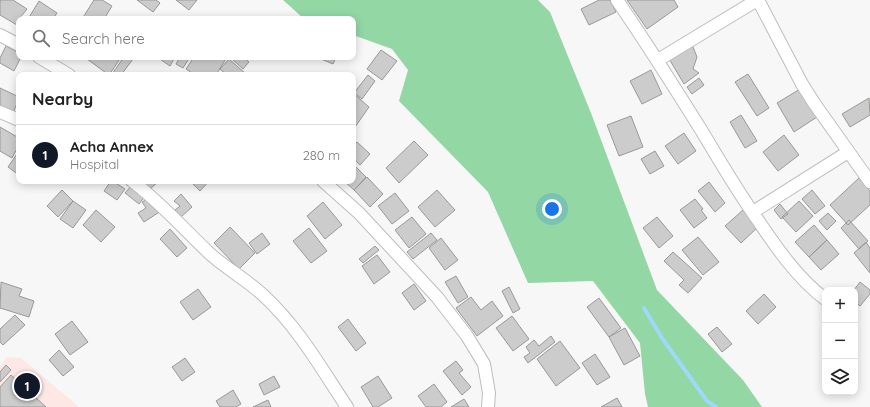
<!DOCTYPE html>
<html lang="en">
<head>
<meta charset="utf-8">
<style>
	:root { --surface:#fff; --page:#f2f2f2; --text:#222; --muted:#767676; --line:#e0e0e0; --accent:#111827 }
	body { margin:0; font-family:Quicksand,sans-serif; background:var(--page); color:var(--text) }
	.controls { position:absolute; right:12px; bottom:12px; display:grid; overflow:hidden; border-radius:8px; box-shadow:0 2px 10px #0003 }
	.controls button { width:36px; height:36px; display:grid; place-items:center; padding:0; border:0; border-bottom:1px solid var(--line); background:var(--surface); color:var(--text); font:20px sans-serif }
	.you { position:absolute; left:552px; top:209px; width:14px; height:14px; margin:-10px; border:3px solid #fff; border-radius:50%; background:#1a73e8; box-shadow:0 0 0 6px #1a73e833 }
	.badge { display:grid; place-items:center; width:26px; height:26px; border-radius:50%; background:var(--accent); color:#fff; font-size:13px; font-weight:700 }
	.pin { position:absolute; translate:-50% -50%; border:2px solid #fff; box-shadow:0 1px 4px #0006 }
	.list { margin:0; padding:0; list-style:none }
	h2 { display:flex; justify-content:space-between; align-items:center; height:52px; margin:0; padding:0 16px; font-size:17px }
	h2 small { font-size:13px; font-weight:400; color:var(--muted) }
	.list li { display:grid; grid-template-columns:26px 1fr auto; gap:12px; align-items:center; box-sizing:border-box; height:60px; padding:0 16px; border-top:1px solid var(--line) }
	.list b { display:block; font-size:15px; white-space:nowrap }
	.list p { margin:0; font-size:13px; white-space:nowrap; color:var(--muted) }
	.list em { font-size:13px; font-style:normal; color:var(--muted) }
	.icon { flex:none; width:22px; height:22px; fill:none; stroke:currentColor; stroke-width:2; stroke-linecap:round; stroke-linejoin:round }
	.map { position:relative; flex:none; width:870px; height:407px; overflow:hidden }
	.search { position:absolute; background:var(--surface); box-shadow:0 2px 10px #0003; left:16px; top:16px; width:340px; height:44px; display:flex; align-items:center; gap:10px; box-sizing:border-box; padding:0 14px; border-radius:8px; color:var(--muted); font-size:15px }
	.panel { position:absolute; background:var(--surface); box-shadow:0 2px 10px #0003; left:16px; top:72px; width:340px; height:112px; border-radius:8px }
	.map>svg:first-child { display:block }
	.medical { fill:#fde8e6 }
	.green { fill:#93d7a5 }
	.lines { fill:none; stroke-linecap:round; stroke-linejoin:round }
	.stream { stroke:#9ed9f7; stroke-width:4 }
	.building { fill:#cdcccc; stroke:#999998 }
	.street-casing { stroke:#bdbebe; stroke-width:14 }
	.street { stroke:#fff; stroke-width:12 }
</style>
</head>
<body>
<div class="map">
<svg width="870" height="407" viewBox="0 0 870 407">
	<rect width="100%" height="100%" fill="#f7f7f8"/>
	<path class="medical" d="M7 357 21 358 79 407H0V366Z"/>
	<path class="green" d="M283 0H538L550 12 591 113 657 290 743 380 762 407H648L645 394 640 343 593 281 528 283 488 192 399 101 408 70 392 49 353 35V19H306L303 18Z"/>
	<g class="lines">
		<path class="stream" d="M644 308 662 338 707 401 716 407"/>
	</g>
	<path class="building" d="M1 0H13L27 9 19 19 17 25 0 15V2Z
		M94 0H102L112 6 104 19H82Z
		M137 0H156L160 3 153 12Z
		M176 0H197L189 10Z
		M599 0H610L616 12 589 25 581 9Z
		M627 0H674L678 7 647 29Z
		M39 1 57 13 53 19H28Z
		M691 42 697 57 693 69 699 73 684 84 668 57Z
		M6 46 19 53V57H21L14 71 0 63V58Z
		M381 50 397 61 382 80 367 69Z
		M89 57H117L120 59 109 75 87 59Z
		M124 57H130L133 59 121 75H113L112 74Z
		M157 57H175L170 66Z
		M180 57H190L183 68 176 64Z
		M194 57H227L216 75H195L186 69Z
		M232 57H243L249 62 243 69 231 58Z
		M322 57H336L333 64 321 59Z
		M229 59 246 74 245 75H227L220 69Z
		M651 70 662 94 642 104 630 81Z
		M748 74 769 108 757 116 735 82Z
		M368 75 375 81 362 99 354 93Z
		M699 78 704 85 692 94 687 87Z
		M0 88 19 97V99L12 115 0 109Z
		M800 89 817 117 794 132 777 103Z
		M353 93 369 107 353 130Z
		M869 98 870 115 850 127 842 114Z
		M741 115 757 141 745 148 730 122Z
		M631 116 643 147 619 156 607 125Z
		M0 127 19 138V145L12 158 0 151Z
		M684 133 696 151 678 164 665 146Z
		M784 135 799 155 778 171 763 152Z
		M414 141 428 155 399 183 386 168Z
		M357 142 370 154 360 165 353 158V146Z
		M19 151V175L8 167Z
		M655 151 664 166 650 174 641 159Z
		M353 164 366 177 354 190 344 181H353Z
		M367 177 383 194 370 207 354 190Z
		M859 178 870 191V205L848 225 830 205Z
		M111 181H113L125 189 117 200 104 191Z
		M142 181H159L149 190Z
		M190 181H209L200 191Z
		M709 182 725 203 715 212 698 191Z
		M132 185 145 196 139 204 125 193Z
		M62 190 73 201 58 217 47 206Z
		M437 190 455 210 435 227 418 207Z
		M812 190 825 206 815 214 802 199Z
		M395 193 409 211 392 224 378 206Z
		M181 194 192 207 181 217 175 210 180 206 174 201Z
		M151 197 161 211 144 222 138 213 146 208 142 202Z
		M695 199 703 209 701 210 707 218 694 228 680 210Z
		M73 201 86 210 73 228 60 219Z
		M799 201 813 216 796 232 782 217Z
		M323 202 342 225 325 239 307 216Z
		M780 204 788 214 781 219 774 210Z
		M96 210 115 227 101 242 83 225Z
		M743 210 758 227 741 243 725 226Z
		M828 213 836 221 827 230 819 221Z
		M412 217 426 234 409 248 395 230Z
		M657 217 673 236 659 248 643 228Z
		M849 220 868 241 859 249 841 228Z
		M814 225 827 240 809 257 795 242Z
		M230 227 255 253 239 269 214 243Z
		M309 228 327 251 311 263 293 241Z
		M170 229 187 248 177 257 160 239Z
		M262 233 270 244 257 254 249 243Z
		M431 233 437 240 413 259 407 252Z
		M698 237 719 262 703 275 682 250Z
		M441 238 458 260 445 270 429 248Z
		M827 240 839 254 821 270 809 257Z
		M866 242 870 248V273L854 253Z
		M375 246 379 250 363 263 359 259Z
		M673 252 702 278 688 293 679 285 684 280 664 261Z
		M377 255 390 272 374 284 362 266Z
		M456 276 468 297 458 303 445 282Z
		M1 282 22 289 19 296 34 301 29 317 0 308Z
		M860 282 870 290V294L860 306 855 302V290H854Z
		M414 284 426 301 414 310 402 293Z
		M509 287 520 309 513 313 502 291Z
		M198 289 211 307 193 320 180 302Z
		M764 294 776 307 758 324 746 311Z
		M471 297 481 310 492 301 503 316 477 336 456 308Z
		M599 298 621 328 609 337 587 307Z
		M15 315 25 325 3 345 0 342V329Z
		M512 316 529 339 513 351 496 328Z
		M348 319 366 343 356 351 338 327Z
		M72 321 88 342 70 355 55 334Z
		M717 327 732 344 722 352 708 334Z
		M625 328 640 356 624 365 609 337Z
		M551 336 555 342 528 363 524 357 530 353 526 347 534 340 539 346Z
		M560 341 580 368 556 386 537 359Z
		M59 350 74 367 63 376 49 360Z
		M595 354 610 377 597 385 582 363Z
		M185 358 195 372 182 381 172 367Z
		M456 361 463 370 459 373 471 387 462 395 443 371Z
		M6 365 11 370 0 382V372Z
		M11 375 46 407H0V387Z
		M274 376 280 387 264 395 259 384Z
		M378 376 392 398 378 407H373L361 387Z
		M434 384 447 402 441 407H426L418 396Z
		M233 390 241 404 236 407H220L216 401Z
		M617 398 622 407H601Z
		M464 399 469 407H451Z
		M268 400 271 407H253Z"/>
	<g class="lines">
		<g class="street-casing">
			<path id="street" d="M617 0C647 44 675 88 703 133 719 160 735 187 753 213 774 244 795 276 825 299
				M758 0 802 84 814 103 870 182
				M0 35 19 45
				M39 57 69 75
				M658 60 757 0
				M0 112 19 120
				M132 181C160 202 183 228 208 252 225 268 246 279 263 295 298 327 321 368 347 407
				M323 181 359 213 437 297 467 336 484 364 489 393 488 407
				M753 212 848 152"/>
		</g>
		<use href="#street" class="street"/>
	</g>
</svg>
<div class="controls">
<button>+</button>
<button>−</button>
<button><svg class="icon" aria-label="layers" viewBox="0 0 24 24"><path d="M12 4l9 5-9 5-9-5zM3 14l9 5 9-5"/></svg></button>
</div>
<div class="you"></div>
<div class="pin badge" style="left:27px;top:386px">1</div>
<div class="search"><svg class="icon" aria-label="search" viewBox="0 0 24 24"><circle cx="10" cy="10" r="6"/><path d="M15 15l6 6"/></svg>Search here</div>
<section class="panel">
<h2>Nearby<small></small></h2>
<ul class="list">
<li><span class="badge">1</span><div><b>Acha Annex</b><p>Hospital</p></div><em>280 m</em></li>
</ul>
</section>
</div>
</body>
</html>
